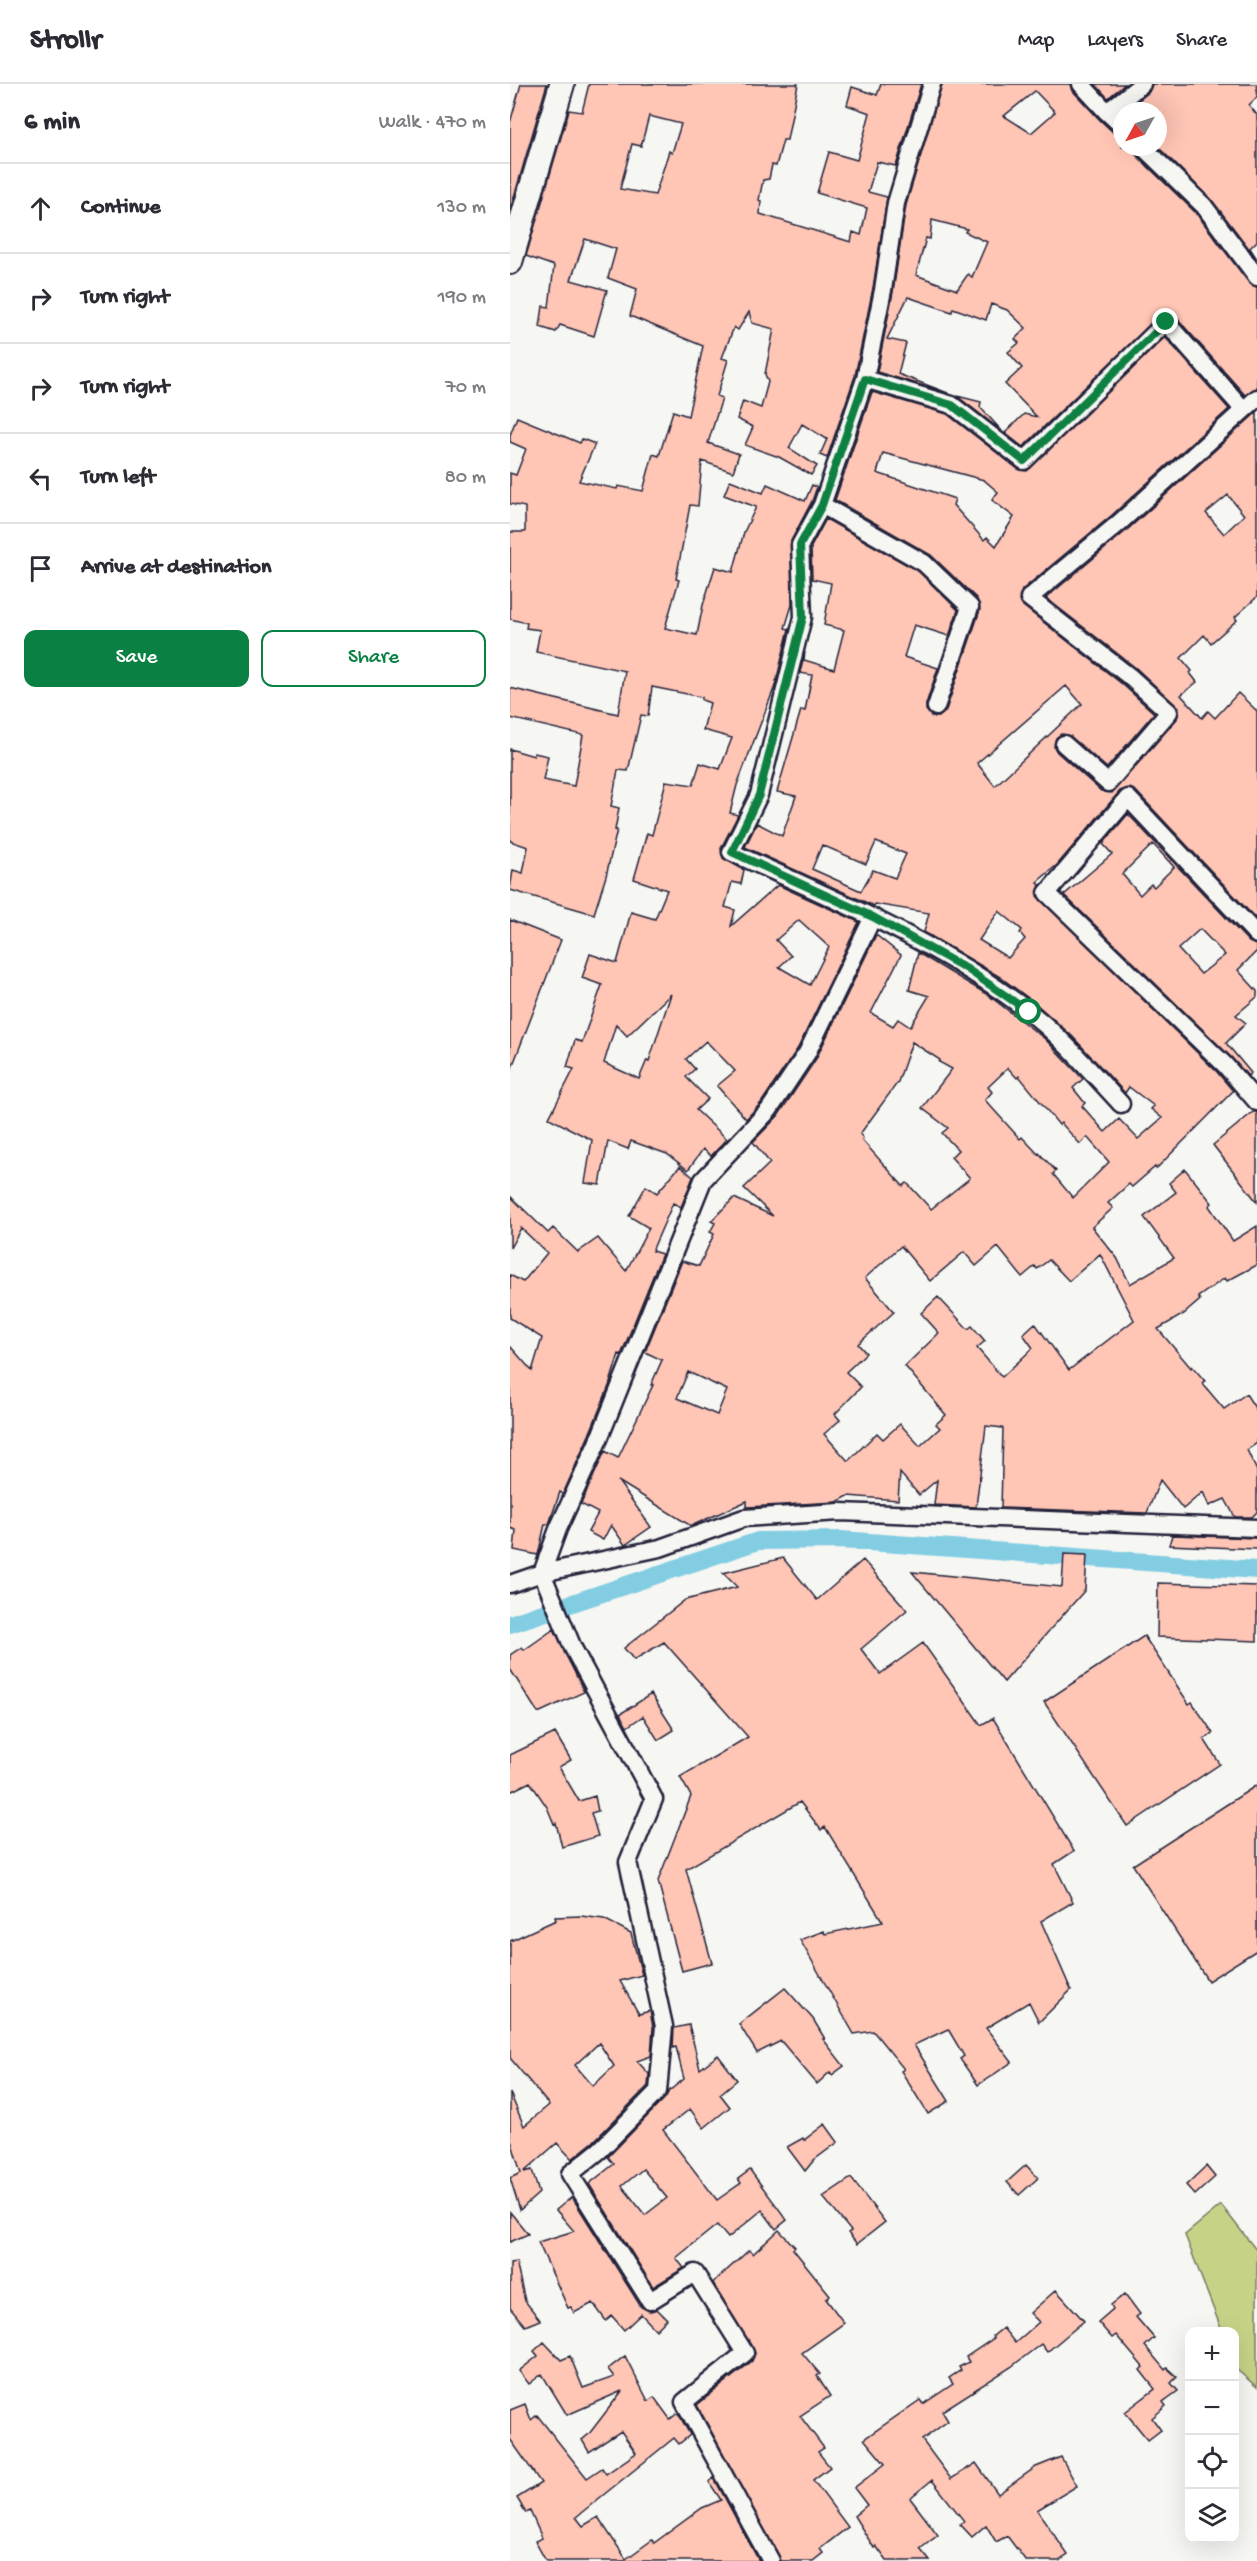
<!DOCTYPE html>
<html lang="en">
<head>
<meta charset="utf-8">
<style>
	:root { --surface:#fff; --page:#f7f7f7; --text:#2b2b33; --muted:#7c7c81; --line:#e1e1e2; --accent:#0b8043 }
	body { margin:0; font-family:"Gochi Hand",sans-serif; background:var(--page); color:var(--text) }
	.controls { position:absolute; right:18px; bottom:18px; display:grid; overflow:hidden; border-radius:12px; box-shadow:0 6px 24px #0002 }
	.controls button { width:54px; height:54px; display:grid; place-items:center; padding:0; border:0; border-bottom:2px solid var(--line); background:var(--surface); color:var(--text); font:30px sans-serif }
	.compass { position:absolute; left:603px; top:18px; width:54px; height:54px; border-radius:50%; background:var(--surface); box-shadow:0 6px 24px #0002; rotate:230deg }
	.stop { position:absolute; width:18px; height:18px; margin:-14px; border:4px solid #0b8043; border-radius:50%; background:#fff }
	.stop.end { background:#0b8043; border-color:#fff; box-shadow:0 2px 6px #0008 }
	.list { margin:0; padding:0; list-style:none }
	h2 { display:flex; justify-content:space-between; align-items:center; height:78px; margin:0; padding:0 24px; font-size:26px }
	h2 small { font-size:20px; font-weight:400; color:var(--muted) }
	.list li { display:grid; grid-template-columns:39px 1fr auto; gap:18px; align-items:center; box-sizing:border-box; height:90px; padding:0 24px; border-top:2px solid var(--line) }
	.list b { display:block; font-size:22px; white-space:nowrap }
	.list em { font-size:20px; font-style:normal; color:var(--muted) }
	.actions { display:flex; gap:12px; padding:18px 24px }
	.actions a { flex:1; padding:14px 0; border:2px solid var(--accent); border-radius:12px; text-align:center; font-size:21px; color:var(--accent) }
	.actions .main { background:var(--accent); color:#fff }
	.icon { flex:none; width:33px; height:33px; fill:none; stroke:currentColor; stroke-width:2; stroke-linecap:round; stroke-linejoin:round }
	.map { position:relative; flex:none; width:747px; height:2477px; overflow:hidden }
	header { display:flex; align-items:center; gap:36px; box-sizing:border-box; height:84px; padding:0 30px; background:var(--surface); border-bottom:2px solid var(--line) }
	header strong { font-size:28px }
	nav { display:flex; gap:33px; margin-inline-start:auto; font-size:21px }
	main { display:flex }
	aside { flex:1; background:var(--surface) }
	.map>svg:first-child { display:block }
	.green { fill:#c6d387; stroke:#747a61; stroke-width:1.5 }
	.lines { fill:none; stroke-linecap:round; stroke-linejoin:round }
	.canal { stroke:#83cde3; stroke-width:18 }
	.building { fill:#ffc5b5; stroke:#22223b; stroke-width:1.5; fill-rule:evenodd }
	.street-casing { stroke:#22223b; stroke-width:21 }
	.secondary-casing { stroke:#22223b; stroke-width:28 }
	.street { stroke:#f6f6f2; stroke-width:16 }
	.secondary { stroke:#f6f6f2; stroke-width:24 }
	.route { stroke:#0b8043; stroke-width:8 }
</style>
</head>
<body>
<header>
<strong>Strollr</strong>
<nav><a>Map</a><a>Layers</a><a>Share</a></nav>
</header>
<main>
<aside>
<h2>6 min<small>Walk · 470 m</small></h2>
<ul class="list">
<li><svg class="icon" aria-label="ahead" viewBox="0 0 24 24"><path d="M12 20V5M6 11l6-6 6 6"/></svg><div><b>Continue</b></div><em>130 m</em></li>
<li><svg class="icon" aria-label="right" viewBox="0 0 24 24"><path d="M7 20v-9h11M14 6l5 5-5 5"/></svg><div><b>Turn right</b></div><em>190 m</em></li>
<li><svg class="icon" aria-label="right" viewBox="0 0 24 24"><path d="M7 20v-9h11M14 6l5 5-5 5"/></svg><div><b>Turn right</b></div><em>70 m</em></li>
<li><svg class="icon" aria-label="left" viewBox="0 0 24 24"><path d="M17 20v-9H6M10 6l-5 5 5 5"/></svg><div><b>Turn left</b></div><em>80 m</em></li>
<li><svg class="icon" aria-label="arrive" viewBox="0 0 24 24"><path d="M6 21V4h12l-3 4 3 4H6"/></svg><div><b>Arrive at destination</b></div></li>
</ul>
<div class="actions"><a class="main">Save</a><a>Share</a></div>
</aside>
<div class="map">
<svg width="747" height="2477" viewBox="0 0 747 2477">
	<rect width="100%" height="100%" fill="#f6f6f2"/>
	<filter id="ink" filterUnits="userSpaceOnUse"><feTurbulence type="fractalNoise" baseFrequency=".0167" numOctaves="2"/><feDisplacementMap in="SourceGraphic" scale="12" xChannelSelector="R" yChannelSelector="G"/><feConvolveMatrix kernelMatrix="1 2 1 2 8 2 1 2 1" color-interpolation-filters="sRGB"/></filter>
	<g filter="url(#ink)">
		<path class="green" d="M711 2121 747 2167V2303L726 2285 724 2248 712 2247 675 2151Z"/>
		<g class="lines">
			<path class="canal" d="M0 1540 248 1457 331 1456 747 1486"/>
		</g>
		<path class="building" d="M11 0H37L0 127V39Z
			M79 0H288L277 56H273L266 82 262 81 259 95 253 96 249 116 251 117 250 130 341 158 343 148 351 151 357 124 307 109 319 68 347 76 360 29 337 21 342 3 367 11 371 0H411L386 82 367 78 358 108 377 113 363 204 345 292 317 374 310 371 317 355 292 340 279 364 307 382 301 391 269 373 235 361 243 343 227 335 233 317 251 324 258 298 255 290 264 245 242 239 239 228 228 246 224 243 212 274 218 276 207 312 212 314 198 359 229 370 223 388 192 377 188 422 180 421 166 495 169 496 155 544 187 551 193 521 205 483 223 488 234 448 246 423 214 411 220 396 253 409 257 400 295 417 302 401 307 403 302 417 281 457 282 521 275 544 279 545 265 602 227 701 220 729 228 731 211 764 213 774 234 786 231 800 222 798 215 823 225 826 221 842 268 801 349 838 288 964 251 1019 236 1035 207 1002 225 987 196 957 176 975 185 985 176 993 198 1015 186 1026 217 1055 201 1072 193 1065 178 1086 157 1070 121 1057 118 1065 98 1057 90 1101 75 1099 82 1056 39 1034 64 985 57 983 65 956 72 958 92 901 72 894 80 870 107 879 121 828 145 835 157 806 124 795 137 749 142 751 156 697 183 701 190 679 210 685 222 654 193 646 200 619 192 616V613L142 603 138 632 131 631 118 687 108 686 101 722 109 724 105 746H107L96 792 84 830 0 806 3 786 13 789 18 763 0 757V665L24 672V669L38 672 33 696 64 702 73 651 0 634V604L108 630 115 587 26 568 30 546 16 544 17 539 0 535V448H15V423L0 420V389L6 391 16 365 0 358V351L7 333 70 359 72 355 85 360 69 397 107 405 108 402 133 407 143 370 149 372 163 327 178 332 193 262 120 232 127 205 98 194 106 165 75 155 61 196 97 206 84 252 50 241 46 248 30 243 33 222 39 223 44 182 16 172 59 26 72 28ZM139 32 171 40 162 69 159 67 145 111 110 105 122 60 131 62ZM289 836 319 863 300 901 269 883 281 872 266 856ZM161 910 139 977 137 976 129 995 94 979 106 940 117 952Z
			M432 0H561L563 7 589 35 605 50 612 52V63H623L626 71 686 129 739 199 747 203V304L735 311 664 231 653 228 513 363 495 349 514 330 527 333 495 300 512 284 498 268 509 259 505 255 516 244 497 226 481 220 476 236 443 224 442 228 398 213 377 255 396 259 388 290 438 309 367 288 383 208 396 121ZM525 7 545 28 521 49 494 32ZM422 136 457 145 455 148 477 158 462 193 458 190 447 206 406 191 416 154 420 155Z
			M585 0H615L598 14Z
			M642 0H747V13L739 21 747 31V157L740 164 747 175 701 115 648 63V27H615L639 8Z
			M655 253 719 325 602 431 512 506 509 517 513 522 612 600 644 629 597 684 560 652 551 650 546 654 544 663 547 668 591 707 602 709 667 635 669 624 626 584 536 514 616 447 747 328V513L725 533 727 536 701 559 694 551 671 574 682 587 680 589 687 598 671 611 692 634 698 627 705 634 728 609 747 627V836L626 707 620 704 610 707 547 781 527 798 530 801 527 812 707 988 723 1007 646 1085 645 1083 622 1103 619 1100 598 1119 603 1124 582 1143 607 1174 620 1200 664 1174 634 1133 666 1108 659 1099 675 1085 702 1119 699 1122 723 1157 747 1142V1181L717 1197 715 1194 688 1213 690 1216 674 1230 648 1245 681 1284 682 1282 695 1297 692 1299 714 1325 736 1310 747 1327V1359L737 1366 747 1387V1428L742 1433H725L715 1415 699 1422 693 1408 673 1425 650 1396 637 1429 491 1424 493 1344 476 1342 466 1423 424 1421 427 1396 409 1411 390 1389 388 1416 338 1412 327 1418 237 1423V1417L181 1442 108 1397 141 1443 115 1461 101 1441 93 1456 78 1448 88 1429 71 1420 95 1367 108 1374 143 1301H141L152 1276 135 1268 172 1177 189 1182 204 1150 200 1148 205 1139 201 1137 224 1114 263 1132 234 1104 260 1079 243 1058 268 1032 306 975 366 851 391 871 361 929 383 942 388 935 400 943 419 912 399 906 408 869 478 911 535 955 573 995 563 1004 575 1019 572 1022 595 1048 609 1035 628 1055 652 1034 641 1025 644 1022 619 1003 615 1009 562 952 525 919 490 893 414 848 419 829 365 820 364 822 235 763 247 739 272 752 286 712 267 708 291 626 295 627 302 591 290 589 295 568 294 576 324 585 334 546 314 541 321 499 302 495 301 463 316 435 408 487 448 526 439 552 404 541 394 573 428 584 416 620V626L422 633H429L436 626 470 526 467 515 421 471 325 416 362 308 437 330 508 385 517 387ZM373 369 474 396 488 408 482 416 504 433 486 462 477 453 474 456 443 421 445 415 367 389ZM718 411 734 431 714 450 696 429ZM556 602 572 620 485 702 467 679ZM366 758 396 770 385 794 363 786 351 807 302 785 312 761 356 780ZM489 827 512 846 510 849 515 855 498 874 469 856ZM402 958 430 976 429 978 442 985 412 1024 438 1044 432 1049 448 1066 441 1073 460 1094 421 1125 397 1099 393 1102 352 1056 353 1054 350 1050 388 998ZM498 984 507 994 509 992 549 1041 551 1039 570 1060 577 1053 599 1078 563 1114 543 1090 546 1087 529 1069 528 1070 512 1053 510 1055 475 1016 482 1008 478 1003ZM391 1162 420 1197 454 1168 466 1182 488 1163 512 1193 525 1182 527 1185 539 1176 559 1197 590 1170 624 1236 559 1286 525 1239 513 1250 523 1264 492 1293 467 1264 475 1257 462 1242 458 1245 428 1213 411 1229 429 1249 395 1282 436 1331 426 1340 430 1344 410 1362 390 1340 373 1355 367 1349 338 1377 314 1350 330 1336 325 1330 351 1303 336 1288 356 1269 348 1260 384 1228 355 1194ZM178 1288 217 1306 207 1331 167 1314Z
			M447 312 471 318 470 323 492 347Z
			M618 730 739 858 747 861V867L728 886 747 907V913L726 931 736 939 716 959 741 989 738 992 722 974 554 811 602 770 593 760ZM643 760 664 783 644 803 641 800 630 811 612 790ZM690 845 715 871 691 890 668 865Z
			M0 836 51 856 1 986H0Z
			M743 1028H747V1118L703 1061Z
			M170 1082 183 1093 171 1123 163 1119 142 1167 152 1170 111 1271 109 1270 99 1302 79 1351 53 1410 50 1408 39 1440H35L28 1471 4 1466 6 1446 0 1444V1262L22 1287 32 1254 0 1234V1191L13 1198 37 1169 11 1144 0 1164V1112L38 1149 43 1144 68 1168 88 1154 116 1187 139 1144 119 1132 136 1102 147 1109Z
			M662 1451 747 1454V1465L659 1461Z
			M554 1470 577 1471 575 1506 494 1598 402 1488 552 1503Z
			M273 1474 307 1516 353 1476 397 1526 351 1565 370 1590 413 1559 471 1641 483 1634 564 1767 544 1780 563 1818 531 1837 561 1906 529 1938 519 1918 476 1944 502 1978 468 2001 450 1975 454 1972 438 1945 404 1961 439 2017 418 2030 391 1987 394 1985 363 1947 344 1950 290 1856 314 1847 315 1850 373 1838 315 1743 311 1746 290 1718 176 1785 202 1879 172 1887 148 1797 181 1712 170 1693 238 1653 154 1558 124 1576 114 1564 175 1516 227 1503 213 1489Z
			M648 1499 747 1502V1557L647 1553Z
			M44 1545 74 1608 28 1629 0 1585V1571L12 1563 14 1566Z
			M634 1552 679 1620 682 1618 703 1649 694 1655 710 1680 617 1742 534 1618Z
			M141 1610 164 1646 148 1656 133 1632 117 1643 110 1630Z
			M45 1649 61 1676 49 1683 69 1717 85 1712 88 1727 81 1729 88 1752 52 1763 46 1739 44 1740 37 1723 20 1698 0 1708V1671Z
			M747 1701V1866L698 1897 623 1781Z
			M71 1832 94 1835 121 1849 132 1891 110 1897 129 1930 140 1927 143 1943 141 1972 127 1977 139 1990 138 2002 83 2058 62 2075 47 2059 14 2088 22 2086 29 2109 10 2126 0 2094 11 2089 0 2053V2009L14 2042 39 2021 0 1974V1857L46 1836 45 1833ZM89 1959 104 1982 83 2002 65 1981Z
			M275 1904 303 1935 315 1955H313L334 1982 322 1991 320 1988 307 2000 271 1957 247 1969 229 1940Z
			M179 1941 190 1985 208 1971 227 1996 210 2010 220 2023 194 2044 180 2025 153 2046 207 2116 231 2099 228 2095 240 2086 277 2136 266 2145 252 2126 218 2154 207 2141 166 2174 174 2184 143 2203 79 2100 104 2080 98 2073 155 2014 159 2007 174 1995 166 1963 163 1964 164 1944ZM133 2085 157 2114 135 2131 112 2102Z
			M315 2040 328 2058 304 2076 295 2087 277 2063 293 2054 294 2056Z
			M516 2081 528 2094 509 2111 497 2098Z
			M696 2082 705 2093 685 2111 676 2101Z
			M341 2094 375 2138 347 2160 338 2149 341 2147 313 2113Z
			M62 2113 131 2223 140 2227 147 2225 157 2235 146 2246 131 2230 114 2246 102 2232 96 2237 83 2219 64 2229 61 2223 58 2224 28 2158 64 2147 46 2126Z
			M0 2128 18 2150 0 2158Z
			M269 2146 285 2163 283 2165 320 2211 316 2215 334 2239 292 2269 310 2290 307 2292 320 2312 290 2332 314 2364 308 2368 320 2383 303 2396 338 2443 310 2465 313 2469 303 2477H271L187 2321 242 2277 245 2269 203 2199 239 2166 243 2170Z
			M6 2178 15 2217 30 2236 15 2242 0 2224V2179Z
			M546 2206 574 2237 537 2268 531 2260 501 2283 432 2327 438 2337 412 2356 441 2395 466 2379 488 2410 526 2383 551 2373 567 2402 527 2426 558 2471 549 2477H516L497 2452 486 2458 476 2441 462 2453 450 2440 454 2437 422 2396 400 2414 428 2451 410 2465 420 2477H377L366 2462 364 2464 344 2432 357 2421 344 2404 375 2380 354 2355 410 2316 413 2320 443 2300 439 2294 451 2286 449 2283 459 2278 456 2273 484 2254 483 2252 493 2244 505 2259 529 2238 520 2229Z
			M615 2210 630 2230 626 2233 644 2254 635 2262 655 2286 657 2284 667 2293 661 2299 668 2307 653 2318 656 2322 642 2334 651 2346 638 2356 615 2328 645 2305 630 2286 633 2283 606 2251 602 2254 588 2238 603 2225 601 2221Z
			M34 2258 51 2276 60 2272 73 2304 104 2293 98 2285 115 2272 138 2317 144 2313 160 2335 168 2329 180 2351 169 2360 164 2354 66 2433 73 2442 88 2433 116 2475 142 2456 144 2459 192 2424 211 2416 199 2398 204 2394 249 2477H36L25 2457 32 2454 20 2427 16 2429 7 2414 31 2399 0 2355V2326L15 2320 21 2336 27 2331 77 2394 92 2384 96 2390 126 2369 111 2347 79 2368 72 2356 79 2350 112 2307 57 2331 32 2290 19 2300 9 2287 28 2272 24 2267Z"/>
		<g class="lines">
			<g class="street-casing">
				<path id="street" d="M571 0 597 28 632 0
					M597 28 612 42
					M633 63 694 122 747 193
					M355 295 373 206 386 119 422 0
					M312 421 290 461 293 533 249 711 221 768C323 815 429 858 518 927 551 952 582 989 611 1020
					M426 623 460 523 414 479 312 421 355 295 442 321 514 377 656 238 733 325
					M554 660 598 699 659 628 619 592 519 514 609 439 747 314
					M747 851 618 714 537 809 715 981 747 1018
					M0 1500 32 1489 150 1464 234 1434 330 1428 747 1444
					M261 2477 174 2318 235 2269 185 2189 140 2217 60 2090 90 2066 148 2007 154 1942 118 1778 144 1715 63 1564 32 1489 48 1445 89 1355 193 1096 259 1026 297 969 363 833"/>
			</g>
			<g class="secondary-casing">
				<path id="secondary" d="M0 178 52 0"/>
			</g>
			<use href="#street" class="street"/>
			<use href="#secondary" class="secondary"/>
		</g>
	</g>
	<g class="lines" filter="url(#ink)">
		<path class="route" d="M519 928 457 885 363 833 222 768 249 711 293 533 290 461 312 421 355 295 442 321 514 377 656 238"/>
	</g>
</svg>
<div class="controls">
<button>+</button>
<button>−</button>
<button><svg class="icon" aria-label="locate" viewBox="0 0 24 24"><circle cx="12" cy="12" r="6"/><path d="M12 2v4M12 18v4M2 12h4M18 12h4"/></svg></button>
<button><svg class="icon" aria-label="layers" viewBox="0 0 24 24"><path d="M12 4l9 5-9 5-9-5zM3 14l9 5 9-5"/></svg></button>
</div>
<svg class="compass" viewBox="-18 -18 36 36"><path d="M0-13l5 13h-10z" fill="#e53935"/><path d="M0 13l5-13h-10z" fill="#7c7c81"/></svg>
<div class="stop" style="left:519px;top:928px"></div>
<div class="stop end" style="left:656px;top:238px"></div>
</div>
</main>
</body>
</html>
